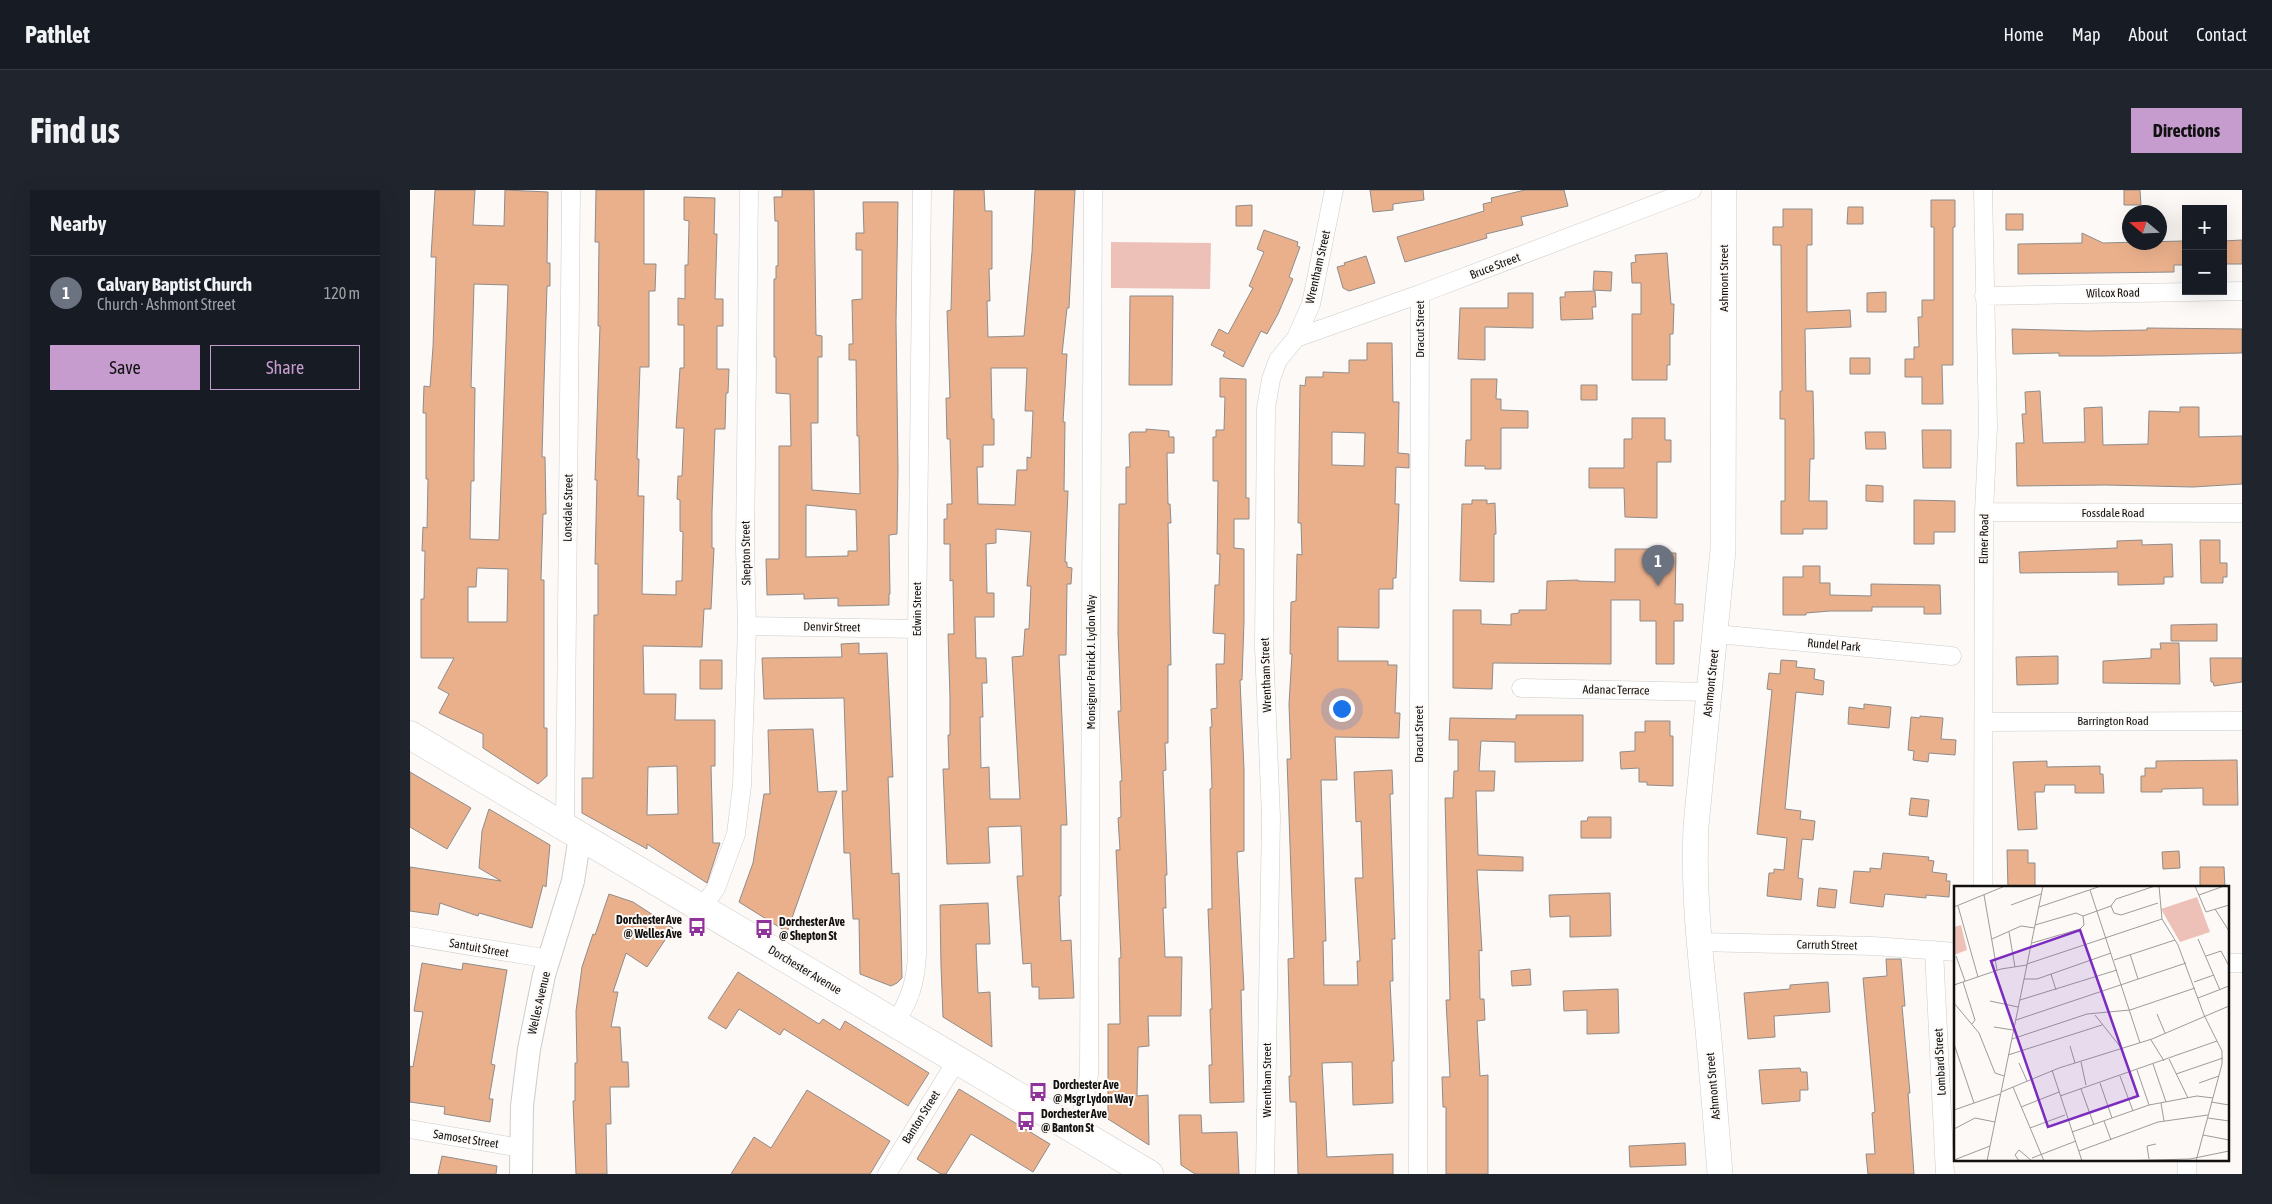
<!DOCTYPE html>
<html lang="en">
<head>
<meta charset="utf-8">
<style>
	:root { --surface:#171b24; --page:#20242c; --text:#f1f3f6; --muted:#9ea1a6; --line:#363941; --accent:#c59ccd }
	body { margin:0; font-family:"Asap Condensed",sans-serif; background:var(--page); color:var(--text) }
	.controls { position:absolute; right:15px; top:15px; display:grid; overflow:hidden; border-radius:0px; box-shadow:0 5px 20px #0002 }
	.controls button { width:45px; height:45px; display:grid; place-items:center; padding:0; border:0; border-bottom:1px solid var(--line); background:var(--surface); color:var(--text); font:25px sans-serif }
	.compass { position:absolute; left:1712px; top:15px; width:45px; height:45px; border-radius:50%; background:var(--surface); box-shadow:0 5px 20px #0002; rotate:289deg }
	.you { position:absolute; left:931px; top:518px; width:18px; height:18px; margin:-12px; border:4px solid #fff; border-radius:50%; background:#1a73e8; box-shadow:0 0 0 8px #1a73e833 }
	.badge { display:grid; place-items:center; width:32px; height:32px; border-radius:50%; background:var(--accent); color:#fff; font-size:16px; font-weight:700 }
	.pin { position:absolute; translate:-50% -41px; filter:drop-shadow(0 1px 2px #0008) }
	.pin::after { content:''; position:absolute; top:26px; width:18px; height:15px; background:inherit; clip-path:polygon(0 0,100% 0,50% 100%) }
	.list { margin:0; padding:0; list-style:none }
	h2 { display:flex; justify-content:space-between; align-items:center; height:65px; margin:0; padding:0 20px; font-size:21px }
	h2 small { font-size:16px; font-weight:400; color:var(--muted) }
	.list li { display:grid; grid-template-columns:32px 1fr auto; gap:15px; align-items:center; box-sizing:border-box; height:75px; padding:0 20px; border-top:1px solid var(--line) }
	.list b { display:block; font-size:19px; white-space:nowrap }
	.list p { margin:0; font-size:16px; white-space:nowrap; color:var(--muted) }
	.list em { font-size:16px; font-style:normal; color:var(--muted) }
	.actions { display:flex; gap:10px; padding:15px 20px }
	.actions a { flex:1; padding:11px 0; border:1px solid var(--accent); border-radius:0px; text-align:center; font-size:18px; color:var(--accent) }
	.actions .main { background:var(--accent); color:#111 }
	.map { position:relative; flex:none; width:1832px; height:984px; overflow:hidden; border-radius:0px }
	header { display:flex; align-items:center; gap:30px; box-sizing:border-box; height:70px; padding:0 25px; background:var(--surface); border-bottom:1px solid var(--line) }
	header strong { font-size:24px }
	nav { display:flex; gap:28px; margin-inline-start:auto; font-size:18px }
	.intro { display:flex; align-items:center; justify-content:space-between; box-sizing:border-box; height:120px; padding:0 30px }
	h1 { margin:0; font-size:35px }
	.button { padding:12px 22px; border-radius:0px; background:var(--accent); color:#111; font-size:18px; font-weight:700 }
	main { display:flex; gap:30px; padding:0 30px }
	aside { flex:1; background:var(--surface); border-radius:0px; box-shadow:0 5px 20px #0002 }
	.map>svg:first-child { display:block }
	.green { fill:#eec1b8 }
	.building { fill:#eab08c; stroke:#8f8c8a; fill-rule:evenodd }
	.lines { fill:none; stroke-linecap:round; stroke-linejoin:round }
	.minor-casing { stroke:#ceccc9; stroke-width:19 }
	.tertiary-casing { stroke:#ceccc9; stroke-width:24 }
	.secondary-casing { stroke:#ceccc9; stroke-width:26 }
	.primary-casing { stroke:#ceccc9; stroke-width:29 }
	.minor { stroke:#fff; stroke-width:18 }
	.tertiary { stroke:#fff; stroke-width:22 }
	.secondary { stroke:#fff; stroke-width:25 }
	.primary { stroke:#fff; stroke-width:28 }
	.labels { text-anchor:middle; stroke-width:4; stroke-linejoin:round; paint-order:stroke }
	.street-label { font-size:12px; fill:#121110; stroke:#fcf9f6 }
	.poi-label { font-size:12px; font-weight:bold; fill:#121110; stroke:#fcf9f6; text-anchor:start }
	.inset-road { fill:none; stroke:#9e9c9a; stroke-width:1 }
	.view { fill:#7b2cbf; fill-opacity:0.15; stroke:#7b2cbf; stroke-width:2.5 }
	.inset-edge { fill:none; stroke:#121110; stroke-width:2.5 }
</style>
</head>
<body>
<header>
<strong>Pathlet</strong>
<nav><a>Home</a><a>Map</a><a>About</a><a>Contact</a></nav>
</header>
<div class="intro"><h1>Find us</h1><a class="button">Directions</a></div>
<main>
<aside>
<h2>Nearby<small></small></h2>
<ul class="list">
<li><span class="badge" style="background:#6b7280">1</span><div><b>Calvary Baptist Church</b><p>Church · Ashmont Street</p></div><em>120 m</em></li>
</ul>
<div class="actions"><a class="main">Save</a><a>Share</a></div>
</aside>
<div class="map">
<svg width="1832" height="984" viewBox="0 0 1832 984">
	<rect width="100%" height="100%" fill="#fcf9f6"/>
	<path class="green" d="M701 52 801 53 800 99 701 98Z"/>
	<path class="building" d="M25 0H65L63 35 94 36 95 0 138 2 137 73H140V96H137L134 193 132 267H135L136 324H133L131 390H134V538H137V586L128 594 73 558V544L29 523 39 504 28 498 44 468H11V409H14L15 361H12L13 337 17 338 18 289H16V223H13L14 196 20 197 23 157 26 67H21ZM64 94 98 95 89 350 60 349 61 291H64V268L65 198 61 197ZM67 378 98 379 97 432H58V397H66Z
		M186 0H234V74H246L245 101H239V177H230L227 269H229L228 306H234L232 404 266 405V391H272L273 342 270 341V310L267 309 268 286H272L274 238H266L270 178H274V135H268V108L275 109V75H278L279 31 274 30V7L305 8 304 44H307L305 109H313V136H307V179H319L318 203H316L315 239H305L302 322V358H304L301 419H294L292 457 233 456 234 504H266L265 530H305V576H301L303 653H310L297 693 237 654V659L172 623V588H183L184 425H188V374H185L187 290H185L190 136H188L189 52H185ZM267 576 268 624 237 625 238 577Z
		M372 0H404L406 145 412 146V167H408V233H401L402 300 450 304 449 246H447L446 170H439V154H443L442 110 452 109V60H446V43H454L453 12H488L486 132 488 279 487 344 479 345 480 404H479V415L428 416V408L394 409V404L357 405 356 369H369V256H381L380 204 366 203V167H364V89H366V76H368V31H365L364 7H372ZM396 315 446 320 447 361H438V366L396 367Z
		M544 0H574L575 21H582V79H579L580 111H577L578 147 614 146 622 62 625 0H665L659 118H657L652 164H657L653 232H655L654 301H658L655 372H657V377L662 378 661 394H657L656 465H649L657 635H651V706H649L651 751 661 750 664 808 629 809V797H622L621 773 613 774 607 686H613L611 636 578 637 580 673 537 674 533 579H539L538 545H540V508L538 444H544L543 390 540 391V354H534V329H537V314H542L540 249H537L536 208H540L537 121 541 120ZM581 178H617L615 221H623L621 268 617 267V280H607L605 315 568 314 567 277H573V255H584V229H582ZM586 339 621 342 617 396H621L619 439H615L613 466 602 467 610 609H580L579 577 571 578 570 527H573L572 493H577L576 468H566L565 427H584V403H577L576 354 586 353Z
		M960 0H1013L1014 10 983 14V20L963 22Z
		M1115 0H1154L1158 16 1111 27 1113 35 1076 44 1077 48 995 72 987 47 1074 21 1073 14 1082 12 1081 8Z
		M1714 0H1730L1731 15H1714Z
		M1521 10H1545V37H1543V175H1532L1533 214H1512V187H1495V169H1504V157H1509L1508 127H1512V110H1524V37H1521Z
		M842 15V36H826V16Z
		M1438 17H1453V34H1437Z
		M1373 19H1402V55H1397V122L1440 120 1441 137 1395 139 1396 201H1403L1404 249V269H1400L1399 311H1417V339H1393V344H1371V311H1375V229H1370V201H1372L1371 55H1363V37H1373Z
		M1596 24H1613V40H1596Z
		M854 40 888 52 887 56 890 57 879 87 883 89 868 124 857 144 851 141 833 177 813 166 815 162 801 155 809 139 818 144 843 98 839 96 854 62 847 59Z
		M1672 43 1693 53 1773 51V75H1764V82L1608 84V54L1672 53Z
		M1832 50V74H1813V51Z
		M1257 63 1261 114H1264L1263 144H1260V175H1257V190H1222V124H1231V93H1222L1221 73 1226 72 1225 65Z
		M956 66 965 93 939 101 933 98 927 77 935 75 934 73Z
		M1184 81 1202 82 1201 101 1183 100Z
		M1185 101 1186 117H1182L1183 129 1151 130 1150 107H1155V102Z
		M1476 102V122H1457V103Z
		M1098 103H1123V138L1075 137V170L1048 169 1050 118H1098Z
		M720 106H763L762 195H719Z
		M1737 138 1832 139V163L1693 166H1649V163L1603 164 1602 139 1677 141 1737 140Z
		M957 153H982L983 212H989L988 263 999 264V278L986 277 985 314H989L986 388H983V399H969V438L928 437V471H978V475H987L985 523H990L989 544V548L925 547 927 590H911L916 751H913L914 795H948L947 771H950L945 688H953L951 631 946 632 944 582 982 580 983 604H980L985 749H982L983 791H980L984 871H982L983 913 943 915 942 872 912 873 917 967 983 964V984H888L886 912H880L879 886H881L878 769 884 768 877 569H881L879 514 882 464H880L881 412 886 411 887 364 892 365 891 333H888L890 195 895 196 896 187H913V182L939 183V170H957ZM922 242 955 243 954 276 922 275Z
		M1440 168H1460V184H1440Z
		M810 188 836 189V308H839V329H824V358L834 359V431L832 490H830L834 579V661L827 662 834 800H831L834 912 800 913 799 875H802L800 819H802L798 719H802L800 599 802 598 800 537H802L801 519 807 518 806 474H814L815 444 803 443 805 395H809L810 364H807L808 291H803V247H806V240H814L815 207H810Z
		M1061 189H1087L1086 209H1091V220L1118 221V238H1091V279H1075V276H1055L1056 250H1061Z
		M1171 195H1187V210H1171Z
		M1630 201 1633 253 1675 252 1674 218 1692 217 1693 255 1738 254 1739 221 1770 222V217H1789V247L1832 246V294L1783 297 1696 295 1607 296 1606 253H1614L1612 224H1616L1615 202Z
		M1222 228H1255V250H1261V272H1247V328L1215 327 1214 298H1179V278H1214V249H1222Z
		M736 239 759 241V247H764V263H757L758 314H760L761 333H758L761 475H758V553H755L756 580 753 581 757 685H755L756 718H753L755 767H772L771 826H738L739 856 728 857 727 906 738 905 739 955 698 929V834H710L709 768H711L706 660H710L708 628 711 627 710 591H712L708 521H711L708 442 709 314H716V277H720L719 244 721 242H736Z
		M1512 240H1541V278H1513Z
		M1455 242H1475L1476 259H1456Z
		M1456 295 1473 296V312L1456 311Z
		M1062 310H1077V314L1085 313 1086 344H1084V392L1050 391 1052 314H1062Z
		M1504 310 1545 311V342H1524V354H1504Z
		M1732 350V355L1762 354 1763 387H1754V394L1708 395V382L1610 383 1609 362 1707 358V351Z
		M1790 350H1810V373H1817V387H1813V393H1791Z
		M1205 359H1239V363H1266L1265 414H1273V431H1264V474H1246V431H1230V410H1201V474L1083 473 1082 499 1043 498V420H1071V434L1101 435V424L1109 423V420H1136L1137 391 1168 390V391L1205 392Z
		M1393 376H1410V393H1420V405L1461 406V394L1530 395 1531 424H1514V417H1462V421H1420L1396 423V425H1373V387H1393Z
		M1807 434V451H1761V435Z
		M449 453V464L477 463 483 587H478L482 684 489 683 491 748 492 788 487 793 481 796 450 784 449 729H443L440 663H434L432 601H437L434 508 354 509 352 468 432 467 431 454Z
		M1750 453H1769L1770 494 1693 493V471L1741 468V459H1751Z
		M1648 466V494L1607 495 1606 467Z
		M1800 468H1832V492L1804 496 1803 492H1801Z
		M290 470H312V499H290Z
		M1371 470 1387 471 1386 477 1405 479 1404 489 1414 491 1413 505 1386 502 1375 619 1391 621 1390 629 1405 631 1403 650 1392 649 1388 688 1393 689 1391 710 1357 706 1359 683H1364V679L1374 680 1377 648 1347 644 1362 500 1357 499 1359 483 1370 484Z
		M1454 514 1481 517 1479 538 1438 534 1439 517 1454 519Z
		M1106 525H1173V571L1105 572V552L1071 551 1069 581H1085L1084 601H1066L1068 665 1113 667V681L1067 680 1072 761 1069 760 1070 809H1074L1075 830 1067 831 1070 886 1078 885V984H1036V917H1033L1032 887H1040L1036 810H1040L1035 608H1043L1044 581H1048V550H1039L1040 528 1106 529Z
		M1510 526 1533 528 1531 549 1546 550 1545 565 1519 563 1518 572 1503 570 1504 561 1498 560 1501 527 1510 528Z
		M1235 531H1260V546H1263V596L1237 595V592H1229V578L1211 579 1210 562 1225 561V542H1235Z
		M403 539 408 602 427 601 377 742 329 712 343 673 354 604H360L358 540Z
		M1827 570 1828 615H1793V598L1752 599V602H1731V586H1735V578H1746V571Z
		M1637 571V577L1690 576V584H1693L1694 603H1665V595H1635L1634 602H1625L1627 639 1608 640 1603 572Z
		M0 582 61 618 37 659 0 637Z
		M1501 608 1519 610 1517 627 1499 625Z
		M79 619 140 655 136 697 133 695 122 738 69 723 68 726 30 713 28 725 0 721V677L91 691 69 678 72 641Z
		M1178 627H1201V648H1171V631H1177Z
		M1597 660H1618V673H1625V698H1598Z
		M1769 661 1770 678 1753 679 1752 662Z
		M1473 663 1519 667 1518 670 1524 671 1522 682 1537 684 1536 691H1540L1539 707 1516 705V708L1475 704 1473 717 1440 713 1444 681 1460 682V678L1471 679Z
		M1790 677H1814L1815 698H1790Z
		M1409 698 1427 700 1425 718 1407 716Z
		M1200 703 1201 746 1160 747V726L1140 727 1139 705Z
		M199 704 223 712 263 738 237 777 216 763 203 802H208L201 837H210L212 872H218L219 897H200L201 934H196L197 984H166L163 911H165V873H167L166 821 172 777 183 744 185 745Z
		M578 713 580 754H566L568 803 580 802 582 857 533 827 531 776 530 715Z
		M1476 769H1491L1495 816H1492L1500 903H1498L1504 984H1458L1456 964H1465L1462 923 1465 922 1453 788 1477 786Z
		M12 773 52 780 53 773 97 780 81 874 85 875 79 909H83L80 932 34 924 35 917 0 912V876L3 877 13 822 4 821Z
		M1120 779 1121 795 1102 796 1101 781Z
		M328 782 409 834 413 829 430 840 435 831 519 883 498 916 374 839 370 845 329 819 316 839 298 828Z
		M1418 792 1420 822 1364 826 1365 847 1338 849 1334 803 1380 799V795Z
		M1208 799 1209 843 1177 844V820L1154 821 1153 801Z
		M1390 878 1391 882H1397L1398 900H1390V911L1352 914 1349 880Z
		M549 899 640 954 623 982 561 944 536 984H531L507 969Z
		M397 900 480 951 460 984H321L344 947 361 958Z
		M769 925H791L792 943 827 942 829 984H785L771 975Z
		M1275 953 1276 975 1220 977 1219 956Z
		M32 966 87 976 86 984H28Z"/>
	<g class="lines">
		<g class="minor-casing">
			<path id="minor" d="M1573 0 1578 236 1574 322 1573 698
				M1574 106 1832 101
				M886 148 1010 104 1282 0
				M1574 322 1832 323
				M337 436 507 439
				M1306 444 1542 466
				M1111 498 1300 502
				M1574 532 1832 531
				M155 637 161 0
				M292 718 306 698 326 644 332 595 337 436 335 359 339 0
				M0 746 139 769
				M1288 752 1463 756 1546 762
				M1524 760 1535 984
				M1818 773H1832
				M485 833C500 810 506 791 507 764V439L512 0
				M0 939 111 958
				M668 942 679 885 683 0
				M1777 970V984
				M477 984 547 870
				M855 984 861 627 854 457 856 218 861 189 868 170 886 148 901 114 924 0
				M1008 984 1010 104"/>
		</g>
		<g class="tertiary-casing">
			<path id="tertiary" d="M111 984 112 916 119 859 134 785 163 691 170 646"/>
		</g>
		<g class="secondary-casing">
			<path id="secondary" d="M1310 984C1306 932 1302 881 1297 829 1290 764 1283 701 1286 636L1313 360 1314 0"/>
		</g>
		<g class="primary-casing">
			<path id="primary" d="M0 545 739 984"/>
		</g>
		<use href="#minor" class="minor"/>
		<use href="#tertiary" class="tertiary"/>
		<use href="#secondary" class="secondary"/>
		<use href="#primary" class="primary"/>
	</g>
	<defs>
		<g id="bus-bare" transform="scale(1.5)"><path d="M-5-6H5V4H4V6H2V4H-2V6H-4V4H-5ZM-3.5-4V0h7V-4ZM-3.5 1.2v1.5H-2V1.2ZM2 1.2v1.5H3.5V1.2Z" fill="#90329b" stroke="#fcf9f6" stroke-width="2.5" paint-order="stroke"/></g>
	</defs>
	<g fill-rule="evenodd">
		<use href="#bus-bare" x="287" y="737"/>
		<use href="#bus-bare" x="354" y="739"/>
		<use href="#bus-bare" x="628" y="902"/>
		<use href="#bus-bare" x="616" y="931"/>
	</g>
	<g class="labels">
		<g class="street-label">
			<text transform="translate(1085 76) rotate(-21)" y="4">Bruce Street</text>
			<text transform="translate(908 77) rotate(-77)" y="4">Wrentham Street</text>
			<text transform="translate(1314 88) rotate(-90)" y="4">Ashmont Street</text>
			<text transform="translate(1703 103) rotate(-1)" y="4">Wilcox Road</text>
			<text transform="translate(1010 139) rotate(-90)" y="4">Dracut Street</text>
			<text transform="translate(158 318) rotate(-89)" y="4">Lonsdale Street</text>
			<text x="1703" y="327">Fossdale Road</text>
			<text transform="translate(1574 349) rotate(-89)" y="4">Elmer Road</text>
			<text transform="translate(336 363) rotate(-91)" y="4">Shepton Street</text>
			<text transform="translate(507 419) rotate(-90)" y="4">Edwin Street</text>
			<text transform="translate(422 437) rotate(1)" y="4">Denvir Street</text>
			<text transform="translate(1424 455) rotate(5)" y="4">Rundel Park</text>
			<text transform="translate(681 472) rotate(-90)" y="4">Monsignor Patrick J. Lydon Way</text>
			<text transform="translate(856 485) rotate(-92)" y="4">Wrentham Street</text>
			<text transform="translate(1301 493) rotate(-84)" y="4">Ashmont Street</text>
			<text transform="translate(1206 500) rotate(1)" y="4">Adanac Terrace</text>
			<text x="1703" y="535">Barrington Road</text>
			<text transform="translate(1009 544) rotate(-90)" y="4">Dracut Street</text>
			<text transform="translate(1417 755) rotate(1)" y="4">Carruth Street</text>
			<text transform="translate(69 758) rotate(10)" y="4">Santuit Street</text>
			<text transform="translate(395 780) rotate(31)" y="4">Dorchester Avenue</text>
			<text transform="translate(129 813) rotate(-77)" y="4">Welles Avenue</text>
			<text transform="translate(1530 872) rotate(-93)" y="4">Lombard Street</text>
			<text transform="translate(857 890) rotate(-90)" y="4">Wrentham Street</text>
			<text transform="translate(1303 896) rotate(-95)" y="4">Ashmont Street</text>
			<text transform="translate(511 927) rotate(-58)" y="4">Banton Street</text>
			<text transform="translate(56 949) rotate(9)" y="4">Samoset Street</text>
		</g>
		<g class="poi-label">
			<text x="272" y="734" text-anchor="end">Dorchester Ave<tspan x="272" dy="14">@ Welles Ave</tspan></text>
			<text x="369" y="736">Dorchester Ave<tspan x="369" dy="14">@ Shepton St</tspan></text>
			<text x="643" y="899">Dorchester Ave<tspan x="643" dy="14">@ Msgr Lydon Way</tspan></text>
			<text x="631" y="928">Dorchester Ave<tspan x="631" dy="14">@ Banton St</tspan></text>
		</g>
	</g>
	<g transform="translate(1544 696)">
		<rect width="275" height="275" fill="#fcf9f6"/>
		<path d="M243 11 256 46 226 56 207 23ZM7 39 13 64 0 69V41Z" fill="#eec1b8"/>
		<path class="inset-road" d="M205 0 208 33 224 59 250 129 268 165V178L242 275M241 0 252 26 275 19M136 4 186 157M30 9 43 84M245 9 270 0M57 19 87 8M4 20 24 91M157 20 160 27 167 29 204 17M0 21 51 0M85 21 147 0M261 23 275 45M81 39 122 27 129 30 157 20 162 13 201 0M55 46 61 81M38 53 67 40 81 42M244 53 266 104M78 57 126 43 130 39 129 30M176 68 184 93M2 70 11 95M252 70 267 65 275 80M160 74 221 54M73 78 208 33M97 88 102 104M70 93H83L157 67M9 96 21 134 18 138M240 96 260 89M0 99 47 83 73 79M244 112 275 100M66 114 163 84M36 115 64 121M0 117 25 147 41 187 50 190M203 128 211 147M141 129 168 163M62 134 232 77M40 141 59 144M58 153 133 128 176 124 241 102M197 154 210 175M0 158 20 217M116 160 121 177M54 169 148 139M215 173 234 212M127 176 132 199M65 177 73 195M199 178 212 216M98 184 128 275M183 184 195 219M222 188 269 172M166 190 179 225M146 197 158 232M245 197 265 190M59 201 90 275M127 203 140 239M47 206 105 182 198 153 275 120M106 210 263 155M257 216 275 219M207 217 210 235M67 221 105 206M0 224 46 208M254 232 275 235M150 235 157 254M76 242 111 229M0 243 21 232 41 236M118 246 195 219 243 210 259 212M249 249 275 254M125 265 204 236 254 229M78 272 122 255M195 273 193 260 202 258M0 274 36 260M33 275 89 0M65 275 61 269 65 264 78 275M162 275 236 273 275 265"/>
		<path class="view" d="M126 44 184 210 94 241 37 75Z"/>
		<rect width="275" height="275" class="inset-edge"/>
	</g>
</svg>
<div class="controls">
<button>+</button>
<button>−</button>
</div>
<svg class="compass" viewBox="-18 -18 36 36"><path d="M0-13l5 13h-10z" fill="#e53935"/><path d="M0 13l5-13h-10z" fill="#9ea1a6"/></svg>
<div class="you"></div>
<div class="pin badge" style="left:1248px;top:396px;background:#6b7280">1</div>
</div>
</main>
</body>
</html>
